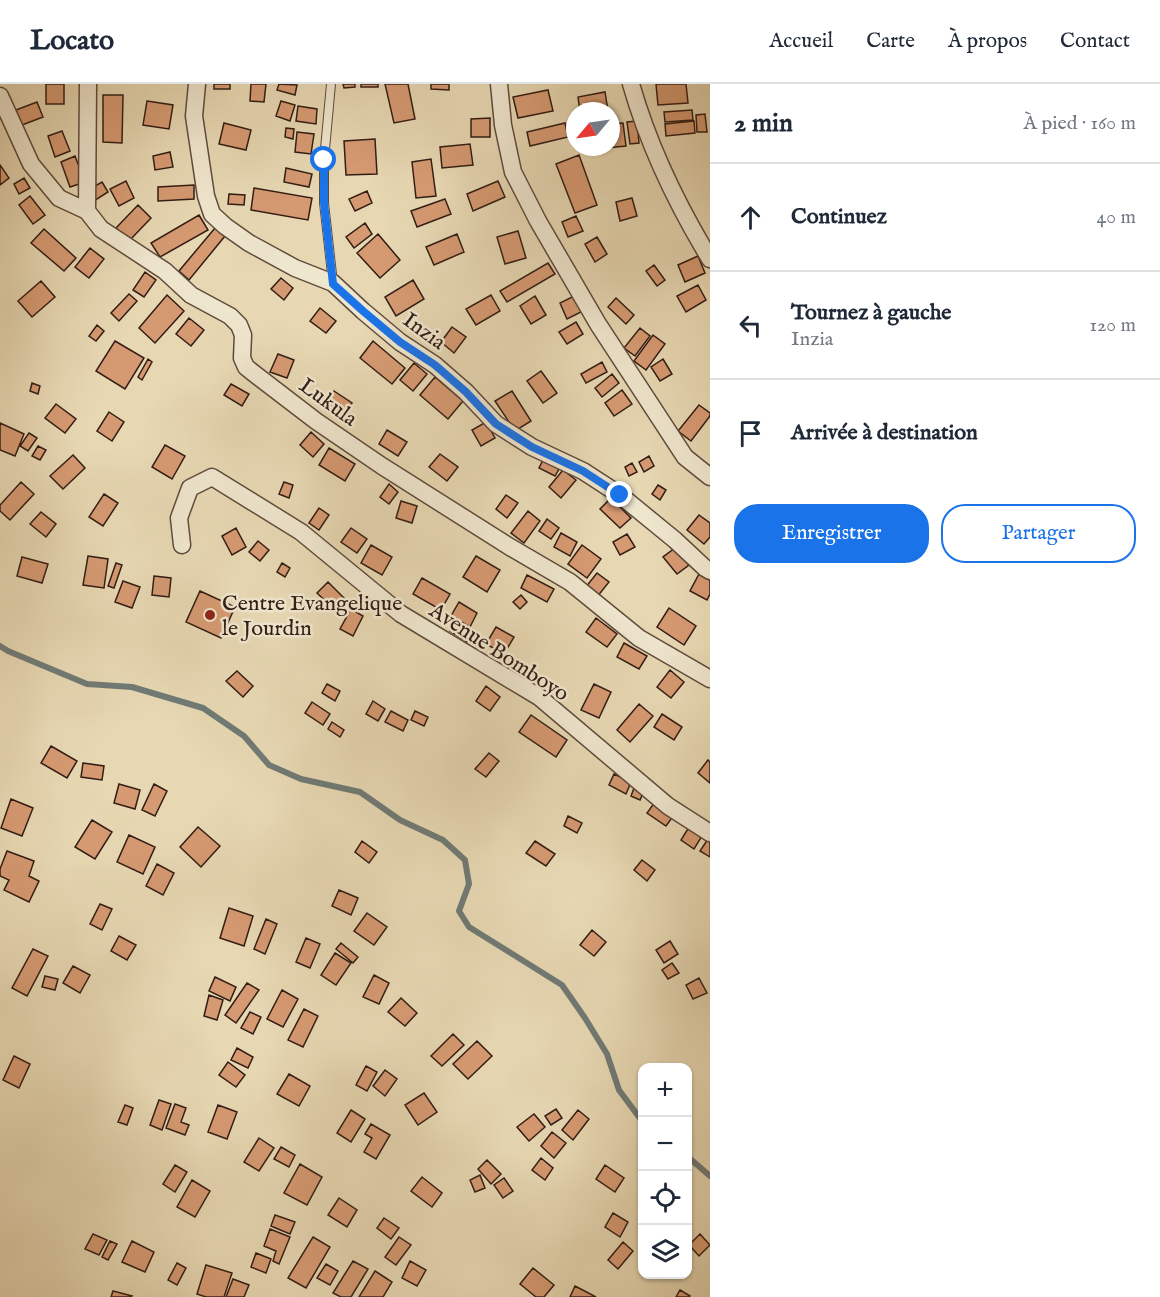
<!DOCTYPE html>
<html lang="fr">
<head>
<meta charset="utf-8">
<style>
	:root { --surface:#fff; --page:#f2f2f3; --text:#1f2937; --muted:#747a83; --line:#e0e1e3; --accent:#1a73e8 }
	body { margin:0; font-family:"IM FELL English",serif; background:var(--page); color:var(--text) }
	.controls { position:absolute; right:18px; bottom:18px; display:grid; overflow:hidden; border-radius:12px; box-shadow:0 2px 4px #0004 }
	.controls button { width:54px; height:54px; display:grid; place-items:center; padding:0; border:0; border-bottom:2px solid var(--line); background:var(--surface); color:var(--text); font:30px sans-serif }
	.compass { position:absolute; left:566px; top:18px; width:54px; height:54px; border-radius:50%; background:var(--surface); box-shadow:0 2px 4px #0004; rotate:241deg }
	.stop { position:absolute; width:18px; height:18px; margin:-14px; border:4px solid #1a73e8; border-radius:50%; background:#fff }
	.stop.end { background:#1a73e8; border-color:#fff; box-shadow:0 2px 6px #0008 }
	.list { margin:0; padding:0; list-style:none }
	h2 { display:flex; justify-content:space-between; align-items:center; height:78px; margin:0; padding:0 24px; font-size:26px }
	h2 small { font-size:20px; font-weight:400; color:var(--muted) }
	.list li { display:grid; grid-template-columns:39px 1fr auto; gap:18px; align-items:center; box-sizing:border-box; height:108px; padding:0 24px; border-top:2px solid var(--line) }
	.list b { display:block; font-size:22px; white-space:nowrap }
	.list p { margin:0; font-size:20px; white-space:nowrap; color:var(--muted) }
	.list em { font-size:20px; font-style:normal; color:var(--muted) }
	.actions { display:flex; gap:12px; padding:18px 24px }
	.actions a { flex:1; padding:14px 0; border:2px solid var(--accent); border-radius:24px; text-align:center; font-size:21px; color:var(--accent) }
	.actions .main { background:var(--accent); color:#fff }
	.icon { flex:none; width:33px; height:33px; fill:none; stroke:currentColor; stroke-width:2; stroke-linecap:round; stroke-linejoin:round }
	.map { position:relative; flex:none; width:710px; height:1213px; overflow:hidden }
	header { display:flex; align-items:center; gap:36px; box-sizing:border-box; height:84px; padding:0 30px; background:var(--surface); border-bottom:2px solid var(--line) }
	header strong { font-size:28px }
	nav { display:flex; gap:33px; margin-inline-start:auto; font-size:21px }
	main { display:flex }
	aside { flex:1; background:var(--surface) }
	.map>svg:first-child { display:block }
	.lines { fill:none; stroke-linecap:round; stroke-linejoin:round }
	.stream { stroke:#707a75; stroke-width:6 }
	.building { fill:#d69a72; stroke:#321c14; stroke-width:1.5 }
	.lane-casing { stroke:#5f4b3c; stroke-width:10 }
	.street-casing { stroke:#5f4b3c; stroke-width:19 }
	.lane { stroke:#efe6ce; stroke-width:8 }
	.street { stroke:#efe6ce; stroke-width:16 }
	.route { stroke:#1a73e8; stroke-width:8 }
	.poi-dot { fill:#8f2418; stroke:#efe6ce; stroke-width:2 }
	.labels { text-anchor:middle; stroke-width:5; stroke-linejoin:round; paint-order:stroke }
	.street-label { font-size:22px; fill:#321c14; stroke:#efe6ce }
	.poi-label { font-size:22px; fill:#321c14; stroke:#efe6ce; text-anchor:start }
</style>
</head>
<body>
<header>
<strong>Locato</strong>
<nav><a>Accueil</a><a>Carte</a><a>À propos</a><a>Contact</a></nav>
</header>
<main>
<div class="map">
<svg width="710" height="1213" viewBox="0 0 710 1213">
	<rect width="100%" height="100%" fill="#e7d8b3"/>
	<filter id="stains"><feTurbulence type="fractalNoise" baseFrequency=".00333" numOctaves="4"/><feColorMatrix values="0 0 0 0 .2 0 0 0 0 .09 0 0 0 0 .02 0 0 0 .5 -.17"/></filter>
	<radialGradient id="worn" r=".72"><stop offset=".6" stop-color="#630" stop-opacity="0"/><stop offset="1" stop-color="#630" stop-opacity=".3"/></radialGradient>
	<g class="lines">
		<path class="stream" d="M0 562 8 567 87 600 132 603 203 624 244 652 269 681 301 695 360 708 400 736 443 756 465 776 469 800 459 827 469 843 562 901 585 934 607 970 619 1006 642 1037
			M688 1073 710 1092"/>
	</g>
	<path class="building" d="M46 0H64V20H46Z
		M214 0H230V5H214Z
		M251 0H266L264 18 250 17Z
		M279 0 297 1 295 11 277 6Z
		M343 0H355V3L344 4Z
		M361 0H378V3H361Z
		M385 0H408L415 35 394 39Z
		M431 0H449V6L431 5Z
		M656 0H686L688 19 658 21Z
		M548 6 553 27 518 34 513 13Z
		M605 8 608 27H580L578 13Z
		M103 11H123L122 59 103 58Z
		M147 17 173 21 169 45 143 41Z
		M281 17 295 21 290 37 276 32Z
		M37 18 43 33 22 41 16 26Z
		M298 22 317 25 316 40 296 37Z
		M692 26 693 36 665 38 664 28Z
		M705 30 707 48H697L696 31Z
		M490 34V53H471V35Z
		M637 37 639 59 630 60 627 38Z
		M694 37 695 49 666 52 665 40Z
		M224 39 251 46 246 66 219 60Z
		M565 39 568 53 530 62 527 48Z
		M623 39 626 62 605 64 611 63V40Z
		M286 44 294 45 293 55 285 53Z
		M62 47 70 67 55 73 48 52Z
		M297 48 314 50 311 70 295 68Z
		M375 55 377 90 346 91 344 57Z
		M470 60 473 81 442 84 440 63Z
		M170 68 173 83 155 86 153 72Z
		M579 71 597 121 575 129 556 80Z
		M75 72 85 98 70 103 61 78Z
		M431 75 436 112 416 114 412 78Z
		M0 81 9 94 0 101Z
		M286 84 312 90 309 103 284 98Z
		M24 94 30 104 19 110 14 100Z
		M126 97 134 114 119 122 110 105Z
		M498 97 505 113 473 127 467 110Z
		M102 98 108 108 94 117 88 106Z
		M194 101V115L158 117V103Z
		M254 104 312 114 308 136 251 126Z
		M367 107 372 119 355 127 349 115Z
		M229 110 245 111 244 121 228 120Z
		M30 112 45 131 33 140 19 121Z
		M632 114 637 132 620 137 616 118Z
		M445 115 451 130 417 143 411 127Z
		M138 121 151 134 129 157 116 144Z
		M199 131 208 146 160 173 151 159Z
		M576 132 583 147 568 153 562 138Z
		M365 139 372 150 354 164 346 153Z
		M215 144 225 152 189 196 179 187Z
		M44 145 76 174 64 187 31 159Z
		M518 147 526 174 505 180 497 153Z
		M378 150 400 176 380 194 357 169Z
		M457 150 464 168 434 181 426 163Z
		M597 153 607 170 595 178 585 160Z
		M90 164 104 175 89 194 75 183Z
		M698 172 705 189 685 198 678 181Z
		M548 179 555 190 507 218 500 207Z
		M654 181 665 196 657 202 646 187Z
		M145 188 156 196 144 213 133 206Z
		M281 194 293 204 284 216 271 205Z
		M413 196 424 215 396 232 385 213Z
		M41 197 55 213 32 233 18 217Z
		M698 201 706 216 686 228 677 212Z
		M129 210 137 217 119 237 111 229Z
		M167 211 184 227 155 259 139 244Z
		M491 211 500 227 476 241 466 225Z
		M576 211 583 227 567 235 560 219Z
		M535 212 546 231 531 240 520 222Z
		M616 214 634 231 626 240 608 223Z
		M320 224 336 237 326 249 310 237Z
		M189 234 204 246 191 262 176 250Z
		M576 238 583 250 567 260 559 248Z
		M97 241 104 247 96 257 89 252Z
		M452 243 466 253 454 269 441 258Z
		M640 244 650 252 635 272 624 264Z
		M653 251 665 260 646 286 634 277Z
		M115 257 144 274 125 305 96 287Z
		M373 257 405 284 392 300 360 274Z
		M278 270 294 276 287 294 270 288Z
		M148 275 152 278 142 296 138 293Z
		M663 275 672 290 660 297 651 283Z
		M602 278 607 288 586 299 581 290Z
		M414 279 427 290 413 307 400 296Z
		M541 287 557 309 543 319 527 297Z
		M612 290 619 299 602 313 595 304Z
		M435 293 463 317 448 335 420 311Z
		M32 299 40 302 38 310 30 307Z
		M231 300 249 310 242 322 224 311Z
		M622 306 632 320 614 332 605 319Z
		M334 307 352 319 340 336 323 323Z
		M512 307 531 337 515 347 495 317Z
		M56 320 76 335 65 349 45 334Z
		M699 321 710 329V332L691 357 678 347Z
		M109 328 124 338 112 357 97 347Z
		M486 338 495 354 481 362 472 346Z
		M0 339 24 350 15 372 0 366Z
		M387 346 407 358 398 372 379 360Z
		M311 348 324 360 313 373 300 361Z
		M29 349 37 354 28 367 20 362Z
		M165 361 185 372 172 395 152 383Z
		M38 362 46 366 40 376 32 372Z
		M329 364 355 380 345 397 319 381Z
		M440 370 458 383 447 397 429 383Z
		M73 371 85 384 63 405 50 392Z
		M649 372 654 382 644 388 639 378Z
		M543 376 559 385 555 392 539 384Z
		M632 379 637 388 629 392 625 383Z
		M563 386 576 396 561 414 549 403Z
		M21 398 34 410 10 436 0 427V421Z
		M284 398 293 401 289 414 279 410Z
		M389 400 398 408 389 420 380 413Z
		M658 401 666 406 660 416 652 410Z
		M104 410 118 419 103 442 89 433Z
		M506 411 518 419 507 434 496 425Z
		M611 414 631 434 620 444 600 425Z
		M401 417 417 422 412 439 396 434Z
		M319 424 329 431 319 446 309 439Z
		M528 427 540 437 524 459 511 449Z
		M41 428 56 440 46 453 30 440Z
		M699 431 710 439V453L704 460 687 446Z
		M547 435 559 444 551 455 539 447Z
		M236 444 246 463 232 471 222 452Z
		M351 444 367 455 357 469 341 458Z
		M561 449 577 458 570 472 554 463Z
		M627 450 635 463 620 471 613 458Z
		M258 457 269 466 260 477 249 468Z
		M371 461 392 473 382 491 361 479Z
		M582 461 601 475 587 494 568 480Z
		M675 464 689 481 677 490 663 473Z
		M88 472 108 475 104 504 83 501Z
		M476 472 500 486 487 508 463 493Z
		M22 473 48 480 42 499 17 492Z
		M116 479 122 481 114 504 108 502Z
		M282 479 290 484 285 493 277 488Z
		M597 489 609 498 597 513 585 504Z
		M699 490 710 496V510L707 516 690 507Z
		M527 491 554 505 547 518 521 504Z
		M154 492 171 494 169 513 152 511Z
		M422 494 450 510 441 526 413 510Z
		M123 497 140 503 132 524 115 518Z
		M328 498 349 519 339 530 317 509Z
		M200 507 235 523 221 554 186 538Z
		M521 511 527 518 520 525 513 518Z
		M459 518 477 529 470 543 451 532Z
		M669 524 696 542 684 561 657 543Z
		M351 525 363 532 353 552 340 545Z
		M596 534 617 550 607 563 586 548Z
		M455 539 472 550 467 558 450 547Z
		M496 543 514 553 504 570 486 560Z
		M624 559 647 572 639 585 617 573Z
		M670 586 684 598 671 614 657 603Z
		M237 587 253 602 243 613 226 597Z
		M327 600 340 607 335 617 322 609Z
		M594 600 611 608 599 634 581 626Z
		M486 602 500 613 490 627 476 617Z
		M373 617 385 625 378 637 366 630Z
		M312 618 330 630 323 641 305 629Z
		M639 620 653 632 630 658 617 646Z
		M391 627 408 636 403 647 385 638Z
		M415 627 428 633 424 642 411 636Z
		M662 630 682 643 674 656 654 643Z
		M531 631 567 656 556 673 519 648Z
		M332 638 344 646 340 653 328 645Z
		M51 662 77 677 67 694 41 679Z
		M489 669 499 677 486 693 475 685Z
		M708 676 710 678V699L698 689Z
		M83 679 104 682 102 696 81 693Z
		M614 690 631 698 626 710 609 701Z
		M119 700 140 706 135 725 114 719Z
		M154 700 167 707 155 732 142 726Z
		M634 704 643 709 640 716 631 712Z
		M11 715 33 724 22 752 1 744Z
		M655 718 674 731 666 742 647 729Z
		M568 732 582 739 577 749 564 742Z
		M92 736 112 748 95 775 75 763Z
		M198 743 220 762 201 783 180 763Z
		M689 743 702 752 694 765 681 756Z
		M129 751 155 763 143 790 117 778Z
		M708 755 710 756V773L700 767Z
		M362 757 377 768 369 779 355 768Z
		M535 757 555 770 546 782 526 769Z
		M7 767 34 777 29 792 39 797 29 818 4 806 9 796 0 792V785Z
		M642 776 655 786 647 797 634 786Z
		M157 780 174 789 163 811 146 802Z
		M339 806 358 814 351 831 332 822Z
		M100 820 112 825 102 846 90 840Z
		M229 824 253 832 244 862 220 854Z
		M367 829 387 843 374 861 354 847Z
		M266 835 277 840 265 870 254 865Z
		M592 846 606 858 594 872 580 861Z
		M119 852 136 861 127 876 111 867Z
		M306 854 320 860 310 884 296 878Z
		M670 857 678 870 664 879 656 866Z
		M341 859 358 873 353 879 336 865Z
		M33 865 48 872 27 912 12 904Z
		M335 869 351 879 336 901 321 891Z
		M672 879 679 889 668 895 662 886Z
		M73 882 90 891 80 909 63 899Z
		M374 891 389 899 379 920 363 913Z
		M45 892 58 895 55 906 42 903Z
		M215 893 236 903 230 917 209 907Z
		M699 894 707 909 693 915 686 901Z
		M247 899 259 906 236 939 225 931Z
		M282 906 298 915 283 943 267 935Z
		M209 911 223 916 217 936 204 932Z
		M401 914 417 929 405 942 388 928Z
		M304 925 318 932 303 963 288 956Z
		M250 928 261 933 253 950 241 944Z
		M453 950 464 961 442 982 431 972Z
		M477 957 492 972 468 995 453 980Z
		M237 964 253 973 248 984 231 976Z
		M14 972 30 980 19 1004 3 996Z
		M228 978 245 991 236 1003 219 991Z
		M366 982 377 988 367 1007 356 1001Z
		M385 986 397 995 385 1012 373 1002Z
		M289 990 310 1002 299 1022 277 1010Z
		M424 1009 437 1028 418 1041 405 1021Z
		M159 1016 171 1020 162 1046 150 1041Z
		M175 1020 186 1024 181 1038 189 1041 185 1051 166 1044Z
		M125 1021 133 1024 127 1041 118 1038Z
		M218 1021 237 1028 227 1055 208 1048Z
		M556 1025 562 1034 551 1041 545 1032Z
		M351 1026 365 1035 351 1058 337 1049Z
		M578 1026 589 1035 573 1056 562 1046Z
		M534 1030 545 1043 529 1057 517 1043Z
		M371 1040 390 1051 376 1075 364 1068 372 1054 365 1050Z
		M552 1048 566 1059 554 1074 541 1062Z
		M259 1054 274 1064 259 1087 244 1078Z
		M281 1063 295 1071 289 1083 274 1075Z
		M541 1074 553 1084 545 1096 532 1086Z
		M487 1076 501 1090 491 1100 478 1085Z
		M300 1080 322 1093 307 1121 284 1109Z
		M175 1081 187 1088 175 1108 163 1100Z
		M605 1081 624 1094 615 1108 596 1095Z
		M480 1091 485 1104 475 1108 470 1096Z
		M422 1093 442 1109 432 1123 411 1107Z
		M504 1094 513 1107 503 1114 494 1101Z
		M192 1096 210 1107 195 1133 177 1123Z
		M339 1114 357 1126 347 1143 328 1131Z
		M613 1129 628 1138 620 1153 605 1143Z
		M275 1131 295 1138 290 1150 271 1142Z
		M384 1134 399 1144 391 1155 377 1144Z
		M270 1145 290 1153 279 1180 273 1177 276 1167 264 1162Z
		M93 1150 107 1156 99 1171 85 1165Z
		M700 1150 710 1161 699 1172 689 1161Z
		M313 1153 330 1163 306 1204 288 1194Z
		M399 1153 411 1161 396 1181 385 1173Z
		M110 1157 117 1160 108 1176 102 1173Z
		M132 1157 154 1168 145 1188 122 1178Z
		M623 1158 633 1167 618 1185 608 1176Z
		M256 1169 271 1175 266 1189 251 1183Z
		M353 1177 368 1185 351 1213H341L333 1209Z
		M410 1177 426 1186 417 1202 402 1194Z
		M177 1179 186 1184 177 1201 168 1196Z
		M326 1180 338 1187 330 1201 317 1194Z
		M206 1181 232 1189 224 1213H206L197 1210Z
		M533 1184 554 1201 544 1213H536L520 1200Z
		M375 1187 392 1198 383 1213H359Z
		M233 1195 249 1201 244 1213H226Z
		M575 1202 596 1213H570Z
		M680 1206 690 1212 689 1213H676Z
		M113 1207 132 1212 131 1213H111Z"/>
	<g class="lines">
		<g class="lane-casing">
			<path id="lane" d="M331 0 324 76V119L333 199"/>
		</g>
		<g class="street-casing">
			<path id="street" d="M197 0 194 32 206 112 212 130 225 142 249 159 295 184 333 199 363 227 400 258 435 281 466 308 496 340 532 363 583 387 620 411 675 456 705 484 710 487
				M499 0 503 41 513 88 538 137 598 240 685 373 710 393
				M631 0C649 63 676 119 710 175
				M0 12 31 80 59 114 87 127 101 145 165 187 191 211 230 232 239 241 243 251 242 274 246 283 256 291 316 337 382 382 510 463 570 498 639 554 710 595
				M87 127 88 0
				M182 461 179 434 190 404 212 393 301 448 401 530 539 613 668 722 710 749"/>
		</g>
		<use href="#lane" class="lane"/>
		<use href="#street" class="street"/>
	</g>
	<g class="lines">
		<path class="route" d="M324 76V119L333 200 363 227 400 258 435 281 466 308 496 340 532 363 583 387 620 411"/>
	</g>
	<circle class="poi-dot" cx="210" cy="531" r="6"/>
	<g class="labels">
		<g class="street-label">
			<text transform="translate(425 246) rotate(36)" y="8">Inzia</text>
			<text transform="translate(329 317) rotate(36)" y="8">Lukula</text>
			<text transform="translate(500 567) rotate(33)" y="8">Avenue Bomboyo</text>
		</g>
		<g class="poi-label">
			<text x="222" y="526">Centre Evangelique<tspan x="222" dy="25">le Jourdin</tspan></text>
		</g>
	</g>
	<rect width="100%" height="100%" filter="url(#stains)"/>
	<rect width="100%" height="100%" fill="url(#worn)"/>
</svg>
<div class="controls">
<button>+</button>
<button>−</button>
<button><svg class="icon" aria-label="locate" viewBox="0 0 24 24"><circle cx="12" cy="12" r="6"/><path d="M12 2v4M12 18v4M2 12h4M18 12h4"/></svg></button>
<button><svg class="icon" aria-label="layers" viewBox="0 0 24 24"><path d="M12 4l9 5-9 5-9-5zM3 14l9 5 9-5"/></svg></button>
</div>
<svg class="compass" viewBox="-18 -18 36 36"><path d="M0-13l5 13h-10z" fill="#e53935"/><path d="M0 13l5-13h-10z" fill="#747a83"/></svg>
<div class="stop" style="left:324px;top:76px"></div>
<div class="stop end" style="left:620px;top:411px"></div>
</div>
<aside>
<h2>2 min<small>À pied · 160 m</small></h2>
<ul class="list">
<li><svg class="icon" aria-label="ahead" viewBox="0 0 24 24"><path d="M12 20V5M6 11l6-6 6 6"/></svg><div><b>Continuez</b></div><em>40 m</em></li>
<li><svg class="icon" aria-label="left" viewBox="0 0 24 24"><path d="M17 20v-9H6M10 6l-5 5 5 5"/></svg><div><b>Tournez à gauche</b><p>Inzia</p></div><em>120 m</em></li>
<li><svg class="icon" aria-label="arrive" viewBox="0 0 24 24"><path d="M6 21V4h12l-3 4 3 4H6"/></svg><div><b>Arrivée à destination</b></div></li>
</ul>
<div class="actions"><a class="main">Enregistrer</a><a>Partager</a></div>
</aside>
</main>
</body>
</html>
